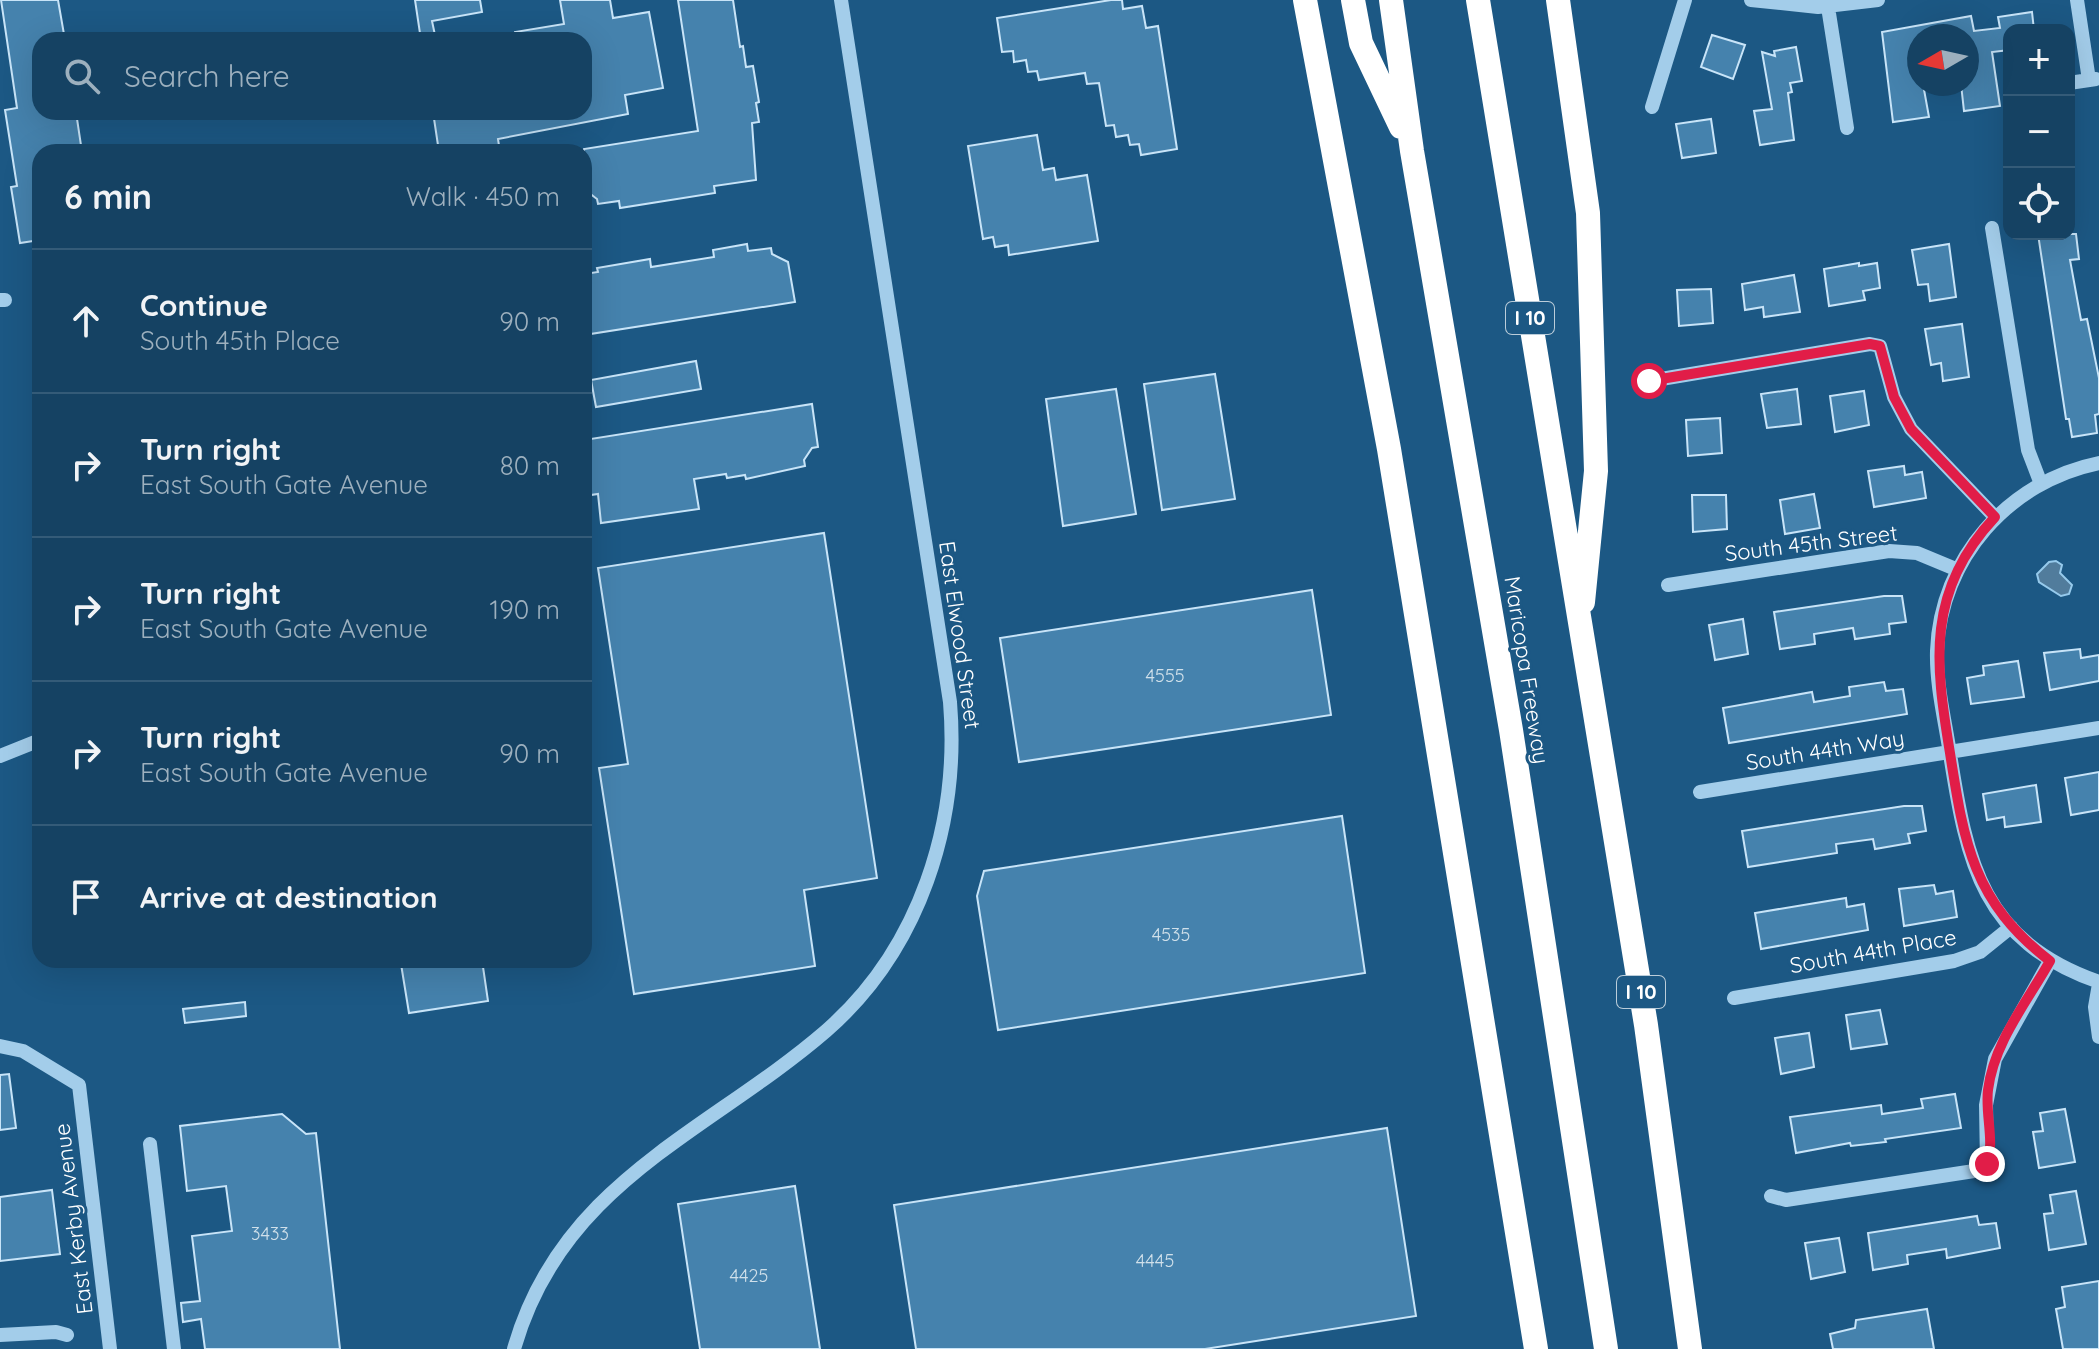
<!DOCTYPE html>
<html lang="en">
<head>
<meta charset="utf-8">
<style>
	:root { --surface:#154263; --page:#224d6c; --text:#f1f3f6; --muted:#9db0be; --line:#345b78 }
	body { margin:0; font-family:Quicksand,sans-serif; background:var(--page); color:var(--text) }
	.controls { position:absolute; right:24px; top:24px; display:grid; overflow:hidden; border-radius:16px; box-shadow:0 8px 32px #0002 }
	.controls button { width:72px; height:72px; display:grid; place-items:center; padding:0; border:0; border-bottom:2px solid var(--line); background:var(--surface); color:var(--text); font:40px sans-serif }
	.compass { position:absolute; left:1907px; top:24px; width:72px; height:72px; border-radius:50%; background:var(--surface); box-shadow:0 8px 32px #0002; rotate:261deg }
	.stop { position:absolute; width:24px; height:24px; margin:-18px; border:6px solid #e11d48; border-radius:50%; background:#fff }
	.stop.end { background:#e11d48; border-color:#fff; box-shadow:0 2px 8px #0008 }
	.list { margin:0; padding:0; list-style:none }
	h2 { display:flex; justify-content:space-between; align-items:center; height:104px; margin:0; padding:0 32px; font-size:34px }
	h2 small { font-size:26px; font-weight:400; color:var(--muted) }
	.list li { display:grid; grid-template-columns:52px 1fr auto; gap:24px; align-items:center; box-sizing:border-box; height:144px; padding:0 32px; border-top:2px solid var(--line) }
	.list b { display:block; font-size:30px; white-space:nowrap }
	.list p { margin:0; font-size:26px; white-space:nowrap; color:var(--muted) }
	.list em { font-size:26px; font-style:normal; color:var(--muted) }
	.icon { flex:none; width:44px; height:44px; fill:none; stroke:currentColor; stroke-width:2; stroke-linecap:round; stroke-linejoin:round }
	.map { position:relative; flex:none; width:2099px; height:1349px; overflow:hidden }
	.search { position:absolute; background:var(--surface); box-shadow:0 8px 32px #0002; left:32px; top:32px; width:560px; height:88px; display:flex; align-items:center; gap:20px; box-sizing:border-box; padding:0 28px; border-radius:24px; color:var(--muted); font-size:30px }
	.panel { position:absolute; background:var(--surface); box-shadow:0 8px 32px #0002; left:32px; top:144px; width:560px; height:824px; border-radius:24px }
	.map>svg:first-child { display:block }
	.water { fill:#517c9c; stroke:#96caec; stroke-width:2 }
	.building { fill:#4582ad; stroke:#c8e4f8; stroke-width:2 }
	.lines { fill:none; stroke-linecap:round; stroke-linejoin:round }
	.minor { stroke:#a3cdea; stroke-width:14 }
	.highway { stroke:#fff; stroke-width:24 }
	.route { stroke:#e11d48; stroke-width:10 }
	.labels { text-anchor:middle; stroke-width:6; stroke-linejoin:round; paint-order:stroke }
	.number-label { font-size:18px; fill:#d0e0ea }
	.shield { fill:#1c5884; stroke:#bbcdda; stroke-width:2 }
	.shield-label { font-size:20px; font-weight:bold; fill:#fff }
	.street-label { font-size:22px; fill:#fff; stroke:#1c5884 }
</style>
</head>
<body>
<div class="map">
<svg width="2099" height="1349" viewBox="0 0 2099 1349">
	<rect width="100%" height="100%" fill="#1c5884"/>
	<path class="water" d="M2056 561 2062 565 2060 573 2072 585 2069 594 2061 596 2039 582 2037 574 2049 562Z"/>
	<path class="building" d="M1 0H58L65 40H40V112H76L82 152H40V240L20 243 11 187 17 186 5 110 17 108Z
		M415 0H480L482 12 432 21 436 40H421Z
		M560 0H610L613 18 649 12 663 88 625 95 628 114 498 139 500 152H439L433 112H584V40H515V32L564 24Z
		M678 0H733L740 47 743 46 746 67 753 66 759 102 756 103 759 122 752 123 756 180 714 186 715 193 620 208 619 201 598 204 597 199 584 189V149L698 131Z
		M1111 0H1122L1123 9 1142 6 1146 28 1158 26 1177 149 1141 155 1139 144 1130 145 1128 135 1116 137 1114 125 1106 126 1099 83 1087 84 1085 73 1039 80 1037 71 1028 72 1026 60 1014 62 1013 51 1002 52 997 18Z
		M2032 12 2034 30H2009V50L1992 52 2000 106 1964 111 1961 84H1967V36H1919V84H1923L1929 117 1893 122 1882 32 1971 16 1974 31 2000 28 1998 17Z
		M1712 35 1745 45 1733 79 1701 67Z
		M1796 47 1802 81 1790 83 1792 92 1788 93 1794 140 1760 145 1754 111 1772 109 1762 52 1775 56 1774 51Z
		M1711 119 1716 153 1682 158 1676 124Z
		M1037 135 1043 170 1054 168 1056 180 1087 175 1098 241 1009 255 1008 245 995 247 993 237 983 239 968 146Z
		M2038 234H2076L2079 259 2070 260 2081 320 2087 319 2099 378V414L2095 415 2097 433 2072 437 2069 419H2066Z
		M747 244 748 251 771 248 772 254 788 262 795 302 584 335V274L598 272 597 268 650 259 651 267 714 257 713 250Z
		M1949 244 1956 297 1930 301 1928 284 1918 285 1912 250Z
		M1859 263V266L1877 263 1880 288 1863 291 1865 300 1829 306 1824 269Z
		M1794 275 1800 312 1764 317 1763 307 1745 310 1742 284Z
		M1711 289 1713 323 1679 326 1677 290Z
		M1962 324 1969 377 1943 381 1941 363 1931 365 1925 329Z
		M696 361 701 389 596 407 591 380Z
		M1215 374 1235 499 1162 510 1144 384Z
		M1116 389 1136 514 1063 526 1046 399Z
		M1797 389 1801 424 1767 428 1761 394Z
		M1864 391 1869 425 1835 432 1830 396Z
		M812 404 818 447 812 448 804 460 805 466 746 479 745 475 727 478 726 474 694 479 699 509 601 523 598 494 584 496V440Z
		M1720 418 1722 453 1688 456 1686 420Z
		M1904 466 1905 475 1922 472 1926 498 1874 507 1868 471Z
		M1814 494 1820 528 1785 534 1780 500Z
		M1692 495H1726L1727 529 1693 532Z
		M824 533 877 878 804 890 815 966 634 994 599 768 628 764 598 568Z
		M1312 590 1331 715 1019 762 1000 638Z
		M1884 596H1902L1906 622 1889 624 1890 634 1855 639 1853 628 1814 634 1815 644 1780 649 1774 612Z
		M1743 619 1748 654 1715 660 1709 625Z
		M2080 649 2081 658 2099 655V681L2050 690 2044 653Z
		M2018 661 2024 697 1971 704 1967 678 1984 675 1983 666Z
		M1884 682 1886 691 1903 689 1907 714 1729 743 1723 708 1812 692 1814 702 1850 696 1849 687Z
		M2099 772V810L2071 815 2065 778Z
		M2036 785 2041 822 2005 827 2004 817 1987 820 1983 794Z
		M1904 806H1922L1926 831 1908 834 1910 843 1875 849 1873 839 1836 844 1837 853 1748 867 1742 831Z
		M1342 816 1365 973 998 1030 977 896 984 871Z
		M1934 885 1936 894 1953 891 1957 917 1904 926 1899 889Z
		M1846 898 1847 907 1864 904 1868 930 1761 949 1755 913Z
		M429 960H482L488 1001 409 1013 401 964Z
		M245 1002 246 1016 185 1023 183 1009Z
		M1880 1010 1887 1044 1851 1049 1846 1015Z
		M1809 1033 1814 1067 1781 1074 1775 1038Z
		M9 1074 16 1128 0 1130V1075Z
		M1955 1094 1961 1128 1885 1139 1886 1142 1851 1146 1850 1143 1796 1153 1790 1117 1881 1105 1882 1114 1923 1108 1921 1099Z
		M2065 1109 2075 1162 2039 1168 2033 1132 2043 1131 2040 1113Z
		M282 1114 306 1134 316 1133 340 1349H205L201 1319 183 1322 181 1303 200 1301 192 1236 232 1231 226 1186 187 1191 180 1126Z
		M1387 1128 1416 1316 1205 1349H916L894 1205Z
		M795 1186 820 1349H700L678 1204Z
		M52 1190 60 1254 0 1261V1197Z
		M2076 1191 2086 1244 2049 1250 2044 1214 2053 1213 2050 1195Z
		M1977 1216 1979 1225 1996 1223 2000 1248 1947 1258 1946 1249 1907 1255 1908 1264 1873 1270 1868 1233Z
		M1839 1238 1845 1272 1811 1279 1805 1243Z
		M2099 1281V1349H2063L2056 1309 2065 1307 2062 1287Z
		M1927 1309 1934 1349H1833L1830 1334 1855 1328 1856 1320Z"/>
	<g class="lines">
		<path class="minor" d="M1751 0 1818 7 1878 0
			M2077 0 2089 80
			M1828 7 1847 128
			M2069 83 2096 79
			M1652 107 1685 0
			M1992 228 2028 450 2041 484
			M0 300H5
			M1649 381 1870 344 1880 346 1894 397 1911 429 1995 517
			M2099 463C2009 481 1940 559 1937 651 1936 685 1945 720 1950 754 1967 863 1982 941 2099 982
			M1668 585 1889 551 1917 553 1958 570
			M0 756 40 740
			M1700 792 2099 728
			M2099 984 2095 1007 2099 1037
			M1734 998 1954 961 1980 952 2011 927
			M0 1046 23 1051 79 1085 110 1349
			M150 1144 174 1349
			M1771 1196 1786 1200 1974 1171 1987 1164 1986 1105 1995 1059 2050 961
			M0 1335 56 1332 67 1335
			M514 1349C561 1182 709 1132 826 1031 920 949 960 823 950 702L841 0"/>
		<path class="highway" d="M1305 0 1389 449 1536 1349
			M1353 0 1361 43 1401 127
			M1391 0 1412 151 1511 730 1606 1349
			M1478 0 1646 1025 1690 1349
			M1558 0 1588 213 1596 471 1583 602"/>
	</g>
	<g class="lines">
		<path class="route" d="M1649 381 1870 344 1880 346 1894 397 1911 429 1995 517C1926 591 1935 662 1950 753 1964 843 1973 902 2050 961 2027 1002 1994 1042 1988 1090 1985 1114 1995 1142 1987 1164"/>
	</g>
	<g class="labels">
		<g class="number-label">
			<text x="1165" y="682">4555</text>
			<text x="1171" y="941">4535</text>
			<text x="270" y="1240">3433</text>
			<text x="1155" y="1267">4445</text>
			<text x="749" y="1282">4425</text>
		</g>
		<g class="shield">
			<rect x="1506" y="302" width="48" height="32" rx="6"/>
			<rect x="1617" y="976" width="48" height="32" rx="6"/>
		</g>
		<g class="shield-label">
			<text x="1530" y="325">I 10</text>
			<text x="1641" y="999">I 10</text>
		</g>
		<g class="street-label">
			<text transform="translate(1811 543) rotate(-7)" y="8">South 45th Street</text>
			<text transform="translate(960 635) rotate(82)" y="8">East Elwood Street</text>
			<text transform="translate(1527 670) rotate(81)" y="8">Maricopa Freeway</text>
			<text transform="translate(1825 750) rotate(-9)" y="8">South 44th Way</text>
			<text transform="translate(1873 951) rotate(-10)" y="8">South 44th Place</text>
			<text transform="translate(73 1219) rotate(-97)" y="8">East Kerby Avenue</text>
		</g>
	</g>
</svg>
<div class="controls">
<button>+</button>
<button>−</button>
<button><svg class="icon" aria-label="locate" viewBox="0 0 24 24"><circle cx="12" cy="12" r="6"/><path d="M12 2v4M12 18v4M2 12h4M18 12h4"/></svg></button>
</div>
<svg class="compass" viewBox="-18 -18 36 36"><path d="M0-13l5 13h-10z" fill="#e53935"/><path d="M0 13l5-13h-10z" fill="#9db0be"/></svg>
<div class="stop" style="left:1649px;top:381px"></div>
<div class="stop end" style="left:1987px;top:1164px"></div>
<div class="search"><svg class="icon" aria-label="search" viewBox="0 0 24 24"><circle cx="10" cy="10" r="6"/><path d="M15 15l6 6"/></svg>Search here</div>
<section class="panel">
<h2>6 min<small>Walk · 450 m</small></h2>
<ul class="list">
<li><svg class="icon" aria-label="ahead" viewBox="0 0 24 24"><path d="M12 20V5M6 11l6-6 6 6"/></svg><div><b>Continue</b><p>South 45th Place</p></div><em>90 m</em></li>
<li><svg class="icon" aria-label="right" viewBox="0 0 24 24"><path d="M7 20v-9h11M14 6l5 5-5 5"/></svg><div><b>Turn right</b><p>East South Gate Avenue</p></div><em>80 m</em></li>
<li><svg class="icon" aria-label="right" viewBox="0 0 24 24"><path d="M7 20v-9h11M14 6l5 5-5 5"/></svg><div><b>Turn right</b><p>East South Gate Avenue</p></div><em>190 m</em></li>
<li><svg class="icon" aria-label="right" viewBox="0 0 24 24"><path d="M7 20v-9h11M14 6l5 5-5 5"/></svg><div><b>Turn right</b><p>East South Gate Avenue</p></div><em>90 m</em></li>
<li><svg class="icon" aria-label="arrive" viewBox="0 0 24 24"><path d="M6 21V4h12l-3 4 3 4H6"/></svg><div><b>Arrive at destination</b></div></li>
</ul>
</section>
</div>
</body>
</html>
